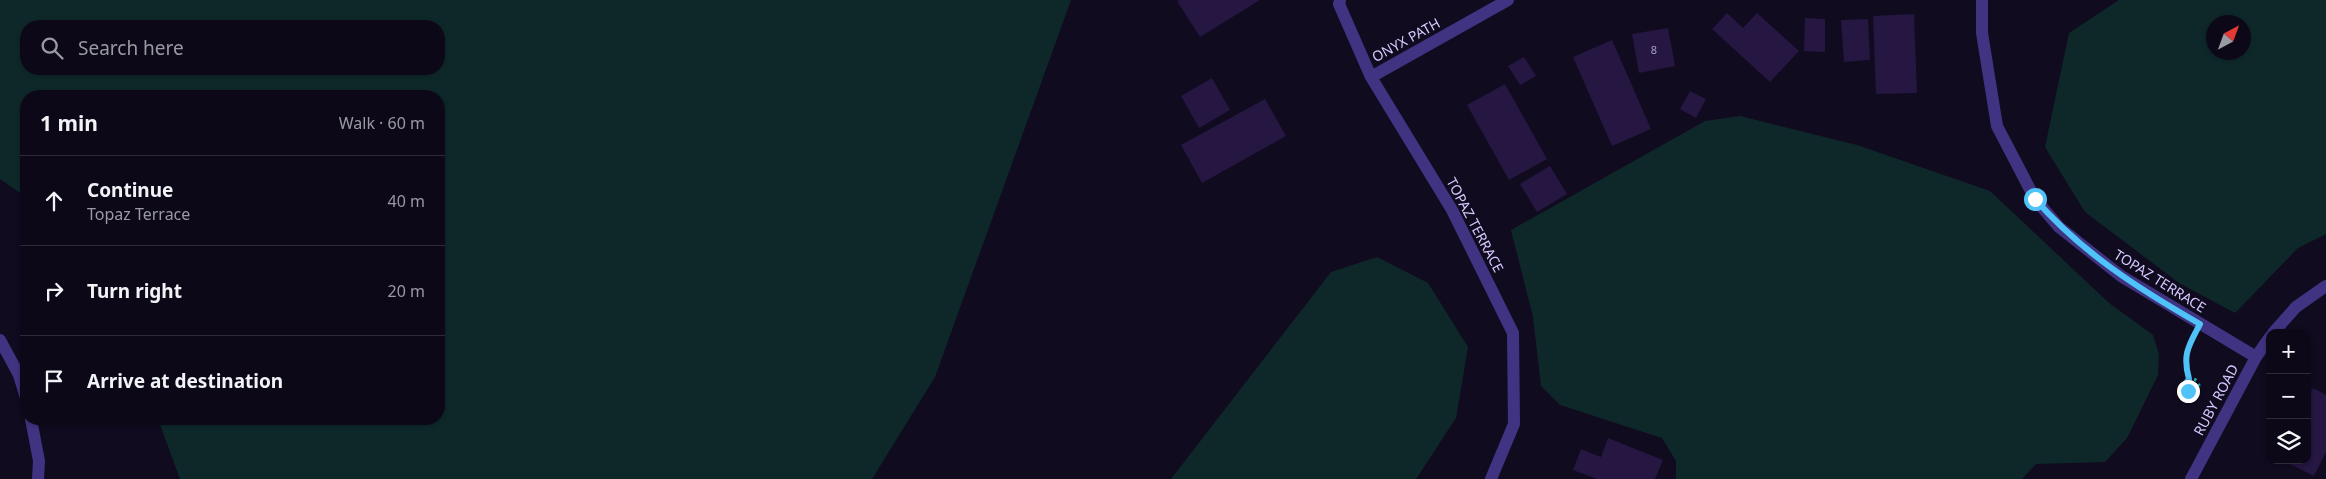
<!DOCTYPE html>
<html lang="en">
<head>
<meta charset="utf-8">
<style>
	:root { --surface:#0d0818; --page:#161121; --text:#f1f3f6; --muted:#9a9aa2; --line:#2d2937 }
	body { margin:0; font-family:"Noto Sans",sans-serif; background:var(--page); color:var(--text) }
	.controls { position:absolute; right:15px; bottom:15px; display:grid; overflow:hidden; border-radius:10px; box-shadow:0 1px 4px #0004 }
	.controls button { width:45px; height:45px; display:grid; place-items:center; padding:0; border:0; border-bottom:1px solid var(--line); background:var(--surface); color:var(--text); font:25px sans-serif }
	.compass { position:absolute; left:2206px; top:15px; width:45px; height:45px; border-radius:50%; background:var(--surface); box-shadow:0 1px 4px #0004; rotate:41deg }
	.stop { position:absolute; width:15px; height:15px; margin:-11px; border:4px solid #4fc3f7; border-radius:50%; background:#fff }
	.stop.end { background:#4fc3f7; border-color:#fff; box-shadow:0 1px 5px #0008 }
	.list { margin:0; padding:0; list-style:none }
	h2 { display:flex; justify-content:space-between; align-items:center; height:65px; margin:0; padding:0 20px; font-size:21px }
	h2 small { font-size:16px; font-weight:400; color:var(--muted) }
	.list li { display:grid; grid-template-columns:32px 1fr auto; gap:15px; align-items:center; box-sizing:border-box; height:90px; padding:0 20px; border-top:1px solid var(--line) }
	.list b { display:block; font-size:19px; white-space:nowrap }
	.list p { margin:0; font-size:16px; white-space:nowrap; color:var(--muted) }
	.list em { font-size:16px; font-style:normal; color:var(--muted) }
	.icon { flex:none; width:28px; height:28px; fill:none; stroke:currentColor; stroke-width:2; stroke-linecap:round; stroke-linejoin:round }
	.map { position:relative; flex:none; width:2326px; height:479px; overflow:hidden }
	.search { position:absolute; background:var(--surface); box-shadow:0 1px 4px #0004; left:20px; top:20px; width:425px; height:55px; display:flex; align-items:center; gap:12px; box-sizing:border-box; padding:0 18px; border-radius:20px; color:var(--muted); font-size:19px }
	.panel { position:absolute; background:var(--surface); box-shadow:0 1px 4px #0004; left:20px; top:90px; width:425px; height:335px; border-radius:20px }
	.map>svg:first-child { display:block }
	.green { fill:#0e282a; fill-rule:evenodd }
	.building { fill:#251642 }
	.lines { fill:none; stroke-linecap:round; stroke-linejoin:round }
	.path { stroke:#25aeb8; stroke-width:3; stroke-dasharray:2.5 4; stroke-linecap:butt }
	.service { stroke:#403382; stroke-width:12 }
	.minor { stroke:#403382; stroke-width:12 }
	.route { stroke:#4fc3f7; stroke-width:6 }
	.labels { text-anchor:middle; stroke-width:4; stroke-linejoin:round; paint-order:stroke }
	.number-label { font-size:11px; fill:#aa9dd0 }
	.street-label { font-size:14px; fill:#d7caff; stroke:#110b20 }
</style>
</head>
<body>
<div class="map">
<svg width="2326" height="479" viewBox="0 0 2326 479">
	<rect width="100%" height="100%" fill="#110b20"/>
	<path class="green" d="M0 0H1071L935 377 872 479H180L158 419H439V96H26V197L0 179ZM439 26V69H26V26Z
		M2119 0H2326V234L2298 248 2235 313 2179 283 2085 212 2045 147 2069 33ZM2244 22V52H2214V22Z
		M1740 116 1857 145 1990 191 2109 303 2153 335 2159 354 2158 375 2127 438 2105 462 2036 464 2022 479H1676V461L1662 438 1560 405 1541 386 1533 317 1511 230 1705 121Z
		M1377 257 1428 283 1468 347 1456 418 1416 479H1171L1331 272Z"/>
	<path class="building" d="M1180 0H1260L1200 37 1177 1Z
		M1727 13 1743 28 1757 13 1799 51 1770 82 1712 29Z
		M1914 14 1917 93 1876 94 1873 16Z
		M1805 18 1825 19V52L1804 51Z
		M1868 19 1870 60 1844 62 1841 20Z
		M1668 28 1675 66 1639 73 1632 34Z
		M1612 40 1651 129 1612 146 1573 57Z
		M1524 57 1536 76 1520 85 1508 66Z
		M1212 78 1230 110 1199 128 1181 96Z
		M1505 84 1547 159 1509 180 1467 105Z
		M1690 91 1706 99 1696 118 1680 109Z
		M1265 99 1286 136 1202 183 1181 145Z
		M1550 166 1567 194 1537 212 1520 184Z
		M2313 388 2326 395V452L2314 476 2282 460H2307V399Z
		M1608 438 1663 460 1655 479H1597L1573 470 1581 449 1601 457Z"/>
	<g class="lines">
		<path class="path" d="M2185 386a7 7 0 1 1 14 0a7 7 0 1 1-14 0Z
			M2189 379 2185 357 2189 344"/>
		<path class="service" d="M0 340 19 375 26 398
			M31 419 39 461 38 479"/>
		<path class="minor" d="M1340 0 1339 4 1371 77 1452 210 1513 333 1514 424 1491 479
			M1982 0V33L1997 126 2035 199 2059 227 2121 276 2256 357
			M1371 77 1508 0
			M2273 333 2296 307 2326 286
			M2191 479 2256 357 2270 337"/>
	</g>
	<g class="lines">
		<path class="route" d="M2035 199C2082 253 2139 289 2200 324 2189 345 2182 354 2189 379L2184 386 2188 391"/>
	</g>
	<g class="labels">
		<g class="number-label">
			<text x="1654" y="54">8</text>
		</g>
		<g class="street-label">
			<text transform="translate(1406 40) rotate(-29)" y="5">ONYX PATH</text>
			<text transform="translate(1475 225) rotate(62)" y="5">TOPAZ TERRACE</text>
			<text transform="translate(2160 281) rotate(32)" y="5">TOPAZ TERRACE</text>
			<text transform="translate(2216 400) rotate(-62)" y="5">RUBY ROAD</text>
		</g>
	</g>
</svg>
<div class="controls">
<button>+</button>
<button>−</button>
<button><svg class="icon" aria-label="layers" viewBox="0 0 24 24"><path d="M12 4l9 5-9 5-9-5zM3 14l9 5 9-5"/></svg></button>
</div>
<svg class="compass" viewBox="-18 -18 36 36"><path d="M0-13l5 13h-10z" fill="#e53935"/><path d="M0 13l5-13h-10z" fill="#9a9aa2"/></svg>
<div class="stop" style="left:2035px;top:199px"></div>
<div class="stop end" style="left:2188px;top:391px"></div>
<div class="search"><svg class="icon" aria-label="search" viewBox="0 0 24 24"><circle cx="10" cy="10" r="6"/><path d="M15 15l6 6"/></svg>Search here</div>
<section class="panel">
<h2>1 min<small>Walk · 60 m</small></h2>
<ul class="list">
<li><svg class="icon" aria-label="ahead" viewBox="0 0 24 24"><path d="M12 20V5M6 11l6-6 6 6"/></svg><div><b>Continue</b><p>Topaz Terrace</p></div><em>40 m</em></li>
<li><svg class="icon" aria-label="right" viewBox="0 0 24 24"><path d="M7 20v-9h11M14 6l5 5-5 5"/></svg><div><b>Turn right</b></div><em>20 m</em></li>
<li><svg class="icon" aria-label="arrive" viewBox="0 0 24 24"><path d="M6 21V4h12l-3 4 3 4H6"/></svg><div><b>Arrive at destination</b></div></li>
</ul>
</section>
</div>
</body>
</html>
